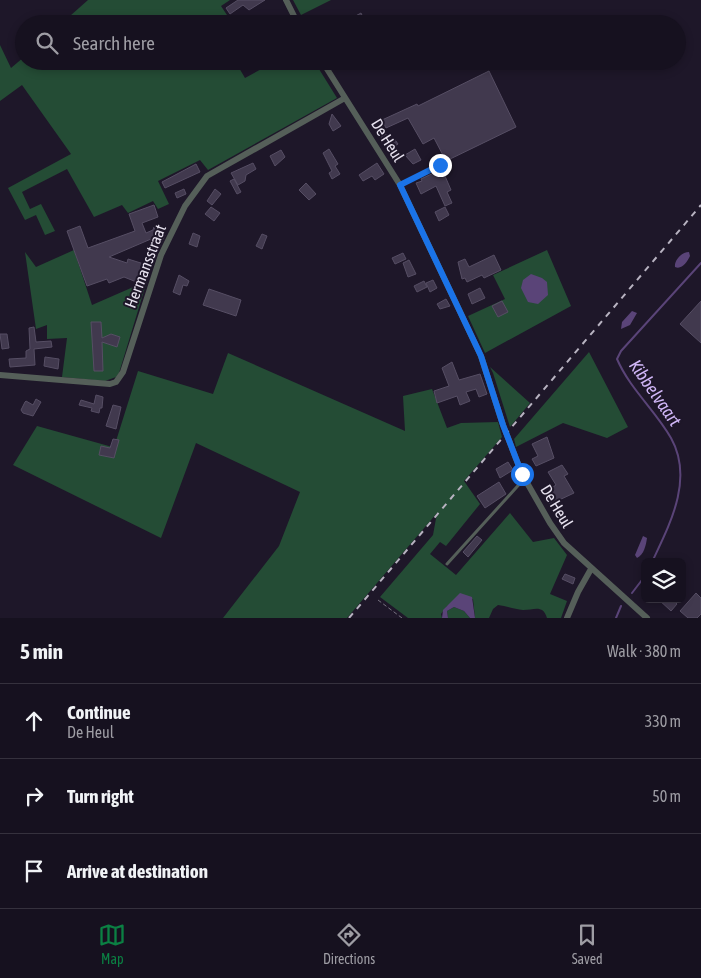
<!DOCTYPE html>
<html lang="en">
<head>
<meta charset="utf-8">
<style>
	:root { --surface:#16111f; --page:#1f1a28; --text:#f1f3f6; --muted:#9e9da4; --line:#35313d; --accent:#0b8043 }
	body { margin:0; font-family:"Asap Condensed",sans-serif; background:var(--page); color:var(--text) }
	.controls { position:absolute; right:15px; bottom:15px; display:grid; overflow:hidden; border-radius:8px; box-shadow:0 2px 8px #0003 }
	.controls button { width:45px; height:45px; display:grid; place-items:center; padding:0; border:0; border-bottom:1px solid var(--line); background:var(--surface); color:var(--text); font:25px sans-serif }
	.stop { position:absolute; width:15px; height:15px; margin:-11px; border:4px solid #1a73e8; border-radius:50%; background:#fff }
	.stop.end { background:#1a73e8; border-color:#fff; box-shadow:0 1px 5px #0008 }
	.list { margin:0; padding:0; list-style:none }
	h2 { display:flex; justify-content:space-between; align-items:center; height:65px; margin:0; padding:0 20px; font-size:21px }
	h2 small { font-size:16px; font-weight:400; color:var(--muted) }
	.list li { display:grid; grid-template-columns:32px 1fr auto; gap:15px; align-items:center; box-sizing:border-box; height:75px; padding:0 20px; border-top:1px solid var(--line) }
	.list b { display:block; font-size:19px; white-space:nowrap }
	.list p { margin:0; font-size:16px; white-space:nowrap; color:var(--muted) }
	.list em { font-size:16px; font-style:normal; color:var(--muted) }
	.icon { flex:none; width:28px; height:28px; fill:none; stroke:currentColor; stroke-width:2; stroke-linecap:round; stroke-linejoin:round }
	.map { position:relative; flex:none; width:701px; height:618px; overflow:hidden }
	.search { position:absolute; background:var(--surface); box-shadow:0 2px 8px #0003; left:15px; right:15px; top:15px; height:55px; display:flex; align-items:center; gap:12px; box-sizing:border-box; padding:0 18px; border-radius:28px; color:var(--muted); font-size:19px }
	.sheet { height:290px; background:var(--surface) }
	nav { display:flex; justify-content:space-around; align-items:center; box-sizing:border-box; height:70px; border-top:1px solid var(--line); background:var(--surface); font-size:14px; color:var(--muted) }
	nav a { display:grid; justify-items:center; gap:2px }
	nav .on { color:var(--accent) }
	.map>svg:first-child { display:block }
	.green { fill:#244c35 }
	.water { fill:#5a4478 }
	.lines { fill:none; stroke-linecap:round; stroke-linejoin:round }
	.stream { stroke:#5a4478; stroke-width:2 }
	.building { fill:#41394e; stroke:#564e64 }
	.path { stroke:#797382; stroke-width:1; stroke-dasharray:4 2.5; stroke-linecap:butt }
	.service { stroke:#555f59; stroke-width:3 }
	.minor { stroke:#555f59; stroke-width:6 }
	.rail { stroke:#b8b3c1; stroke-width:2; stroke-dasharray:6 6; stroke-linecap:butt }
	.route { stroke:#1a73e8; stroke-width:6 }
	.labels { text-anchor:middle; stroke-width:4; stroke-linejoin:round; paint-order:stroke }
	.street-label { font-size:16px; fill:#e8e3f0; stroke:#1e1729 }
	.water-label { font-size:18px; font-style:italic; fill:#d1b7f8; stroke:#1e1729 }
</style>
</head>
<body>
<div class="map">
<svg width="701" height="618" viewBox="0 0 701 618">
	<rect width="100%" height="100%" fill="#1e1729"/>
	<path class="green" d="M88 0H230L221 6 233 24H61Z
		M293 0H331L301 15Z
		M0 45 11 68 24 57V61H235L245 78 276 61H314L337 98 208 170 200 160 158 181 169 204 158 209 153 201 128 213 122 205 94 217 67 169 22 192 30 209 41 204 55 231 45 235 36 215 25 220 8 188 71 154 22 85 0 101Z
		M74 250 92 305 147 281 119 373 116 377 105 381 62 377 67 338 47 339V325L36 329 25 252 36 267Z
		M547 250 571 306 485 353 468 316 505 299 493 275Z
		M589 352 628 427 607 438 563 423 516 447 514 439Z
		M228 353 405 431 403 396 432 389 447 428 461 423 498 422 502 437 464 481 480 504 446 546 440 542 430 554 456 575 510 513 533 542 554 538 567 555 550 594 567 601 561 618H547C543 604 534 610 523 610 515 609 506 606 498 605L493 609 489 618H475L473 599 447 606 441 614 442 618H408L380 597 433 535 437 513 347 618H223L279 546 300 492 196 443 161 538 13 465 37 426 116 448V441L138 371 213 394Z
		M490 367 530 403 510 427 493 373Z
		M454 607 464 611 470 618H448L447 611Z"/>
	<path class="water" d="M689 252 690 256C687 262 682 270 675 267 674 260 682 252 689 252Z
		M531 274 542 278 547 282 548 295 538 304 528 302 521 288 523 280Z
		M632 311 637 313 630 325 621 329 622 322Z
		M643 536 647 538C646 545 644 555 637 558L635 555Z
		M460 593 472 597 475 618H470L464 611 454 607 447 611 448 618H442L443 610Z"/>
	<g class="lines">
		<path class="stream" d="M652 562C670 524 694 479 671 438 655 410 630 389 617 359L621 351 701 263
			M632 593 645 576
			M616 618 621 606"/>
	</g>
	<path class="building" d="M238 0H265L249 10 243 5 230 14 226 8Z
		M361 13 366 24H341Z
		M270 16 275 24H258Z
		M489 71 516 127 446 161 434 138 423 144 408 118 386 128 382 120 417 104 418 106Z
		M332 114 341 126 333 131 329 124Z
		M386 134 389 139 393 137 398 144 389 150 381 137Z
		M329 149 338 164 335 166 340 174 332 179 329 173 332 171 323 153Z
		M415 149 421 160 413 164 405 155Z
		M281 150 285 157 275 166 270 156Z
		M253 163 256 169 246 175 245 181 238 185 231 173Z
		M377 163 384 174 375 180 372 176 363 181 359 175Z
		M196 164 200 172 165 188 162 182Z
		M442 169 451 190 447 192 452 203 445 206 436 186 421 194 416 183 422 181 421 179Z
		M234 179 241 192 237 194 230 181Z
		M306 183 316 194 309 200 299 190Z
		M184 189 186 194 177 198 175 193Z
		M215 189 221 194 212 205 207 201Z
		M154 205 158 217 142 223 146 233 153 230 154 227 158 236 160 233 165 235 159 247 157 246 154 258 148 257 151 239 109 257 127 263 128 259 144 264 139 283 124 277 109 283 107 279 87 286 67 231 80 226 88 248 135 231 129 214Z
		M211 207 220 213 214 221 205 214Z
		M445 207 449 215 439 221 435 212Z
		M193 233 200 236 197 247 189 244Z
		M262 234 267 236 262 249 256 246Z
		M403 253 406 259 395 264 392 258Z
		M494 255 501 270 484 278 482 275 467 282 465 278 462 279 458 262 465 259 469 267Z
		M409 260 416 274 408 277 403 263Z
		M179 275 189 281 187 286 183 285 180 295 173 292Z
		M433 280 437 288 430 292 426 283Z
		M424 281 427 287 417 292 414 286Z
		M480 288 485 298 472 304 468 294Z
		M209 289 241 300 236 316 203 305Z
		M446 299 450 306 440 309 437 304Z
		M502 301 508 312 498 317 492 306Z
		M701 301V343L680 324Z
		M91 322H101L102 338 111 334 120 337 117 347 102 342 103 371H94Z
		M34 327 36 342 51 341 52 347 34 349 35 365 10 367 9 359 26 358V351L30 349 29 328Z
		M0 334H7L9 348 2 349Z
		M45 357 59 359 58 369 44 366Z
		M452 362 459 380 480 374 487 394 479 397 476 389 466 392 470 401 460 405 457 396 437 403 434 391 449 386 442 368Z
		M96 395 103 397 102 408H100L99 413 91 411 92 408 79 405 81 400 94 404Z
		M36 399 41 402 33 416 23 413 21 410 25 402 26 401 33 405Z
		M113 405 121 407 116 429 106 426Z
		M547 437 554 458 536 466 532 459 538 456 532 444Z
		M113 439 119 440 114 458 99 455 101 446 110 448Z
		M508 462 513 470 500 478 496 469Z
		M562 465 568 474 564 476 574 493 557 501 561 507 554 511 545 496 552 492 550 489 556 485 548 472Z
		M499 482 506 494 485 508 477 496Z
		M477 536 482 540 468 557 463 552Z
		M565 574 575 578 573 584 562 579Z
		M696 593 701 598V614L697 618H688L680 611Z
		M658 599H672L677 604 671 611Z"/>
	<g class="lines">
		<path class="path" d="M378 600 402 618"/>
		<path class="service" d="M401 185 440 165H448
			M447 564 524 479"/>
		<path class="minor" d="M286 0 298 24
			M322 61 400 185 481 356 503 425 522 474 550 523 564 543 647 618
			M0 375 110 384 116 382 123 372 161 255 185 206 207 176 345 98
			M567 618 578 592 591 569"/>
		<path class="rail" d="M349 618 701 205"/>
	</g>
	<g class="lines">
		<path class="route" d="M440 165 400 185 481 356 503 425 522 474"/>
	</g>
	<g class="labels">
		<g class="street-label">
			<text transform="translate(388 140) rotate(58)" y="6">De Heul</text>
			<text transform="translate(145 266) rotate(-69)" y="6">Hermansstraat</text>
			<text transform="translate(557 506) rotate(59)" y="6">De Heul</text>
		</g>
		<g class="water-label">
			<text transform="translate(655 393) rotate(55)" y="6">Kibbelvaart</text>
		</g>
	</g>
</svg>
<div class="controls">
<button><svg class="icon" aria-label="layers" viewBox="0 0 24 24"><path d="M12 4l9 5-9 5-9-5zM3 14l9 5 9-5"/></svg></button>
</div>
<div class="stop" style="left:522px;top:474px"></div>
<div class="stop end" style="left:440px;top:165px"></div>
<div class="search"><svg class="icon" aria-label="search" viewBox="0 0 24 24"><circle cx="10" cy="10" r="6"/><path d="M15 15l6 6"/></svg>Search here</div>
</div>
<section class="sheet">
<h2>5 min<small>Walk · 380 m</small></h2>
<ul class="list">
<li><svg class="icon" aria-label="ahead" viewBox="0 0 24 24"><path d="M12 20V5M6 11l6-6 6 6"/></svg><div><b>Continue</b><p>De Heul</p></div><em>330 m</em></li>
<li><svg class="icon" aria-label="right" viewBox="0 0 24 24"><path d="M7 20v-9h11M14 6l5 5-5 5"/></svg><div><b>Turn right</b></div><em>50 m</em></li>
<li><svg class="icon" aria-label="arrive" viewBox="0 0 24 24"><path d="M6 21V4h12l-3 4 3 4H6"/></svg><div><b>Arrive at destination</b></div></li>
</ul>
</section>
<nav>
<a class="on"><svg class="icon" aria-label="map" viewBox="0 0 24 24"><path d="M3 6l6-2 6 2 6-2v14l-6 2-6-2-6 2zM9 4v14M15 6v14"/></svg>Map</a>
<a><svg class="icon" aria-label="directions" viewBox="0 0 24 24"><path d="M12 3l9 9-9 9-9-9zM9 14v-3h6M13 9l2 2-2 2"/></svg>Directions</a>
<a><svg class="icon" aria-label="saved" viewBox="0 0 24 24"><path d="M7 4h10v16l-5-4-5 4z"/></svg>Saved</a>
</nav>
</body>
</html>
